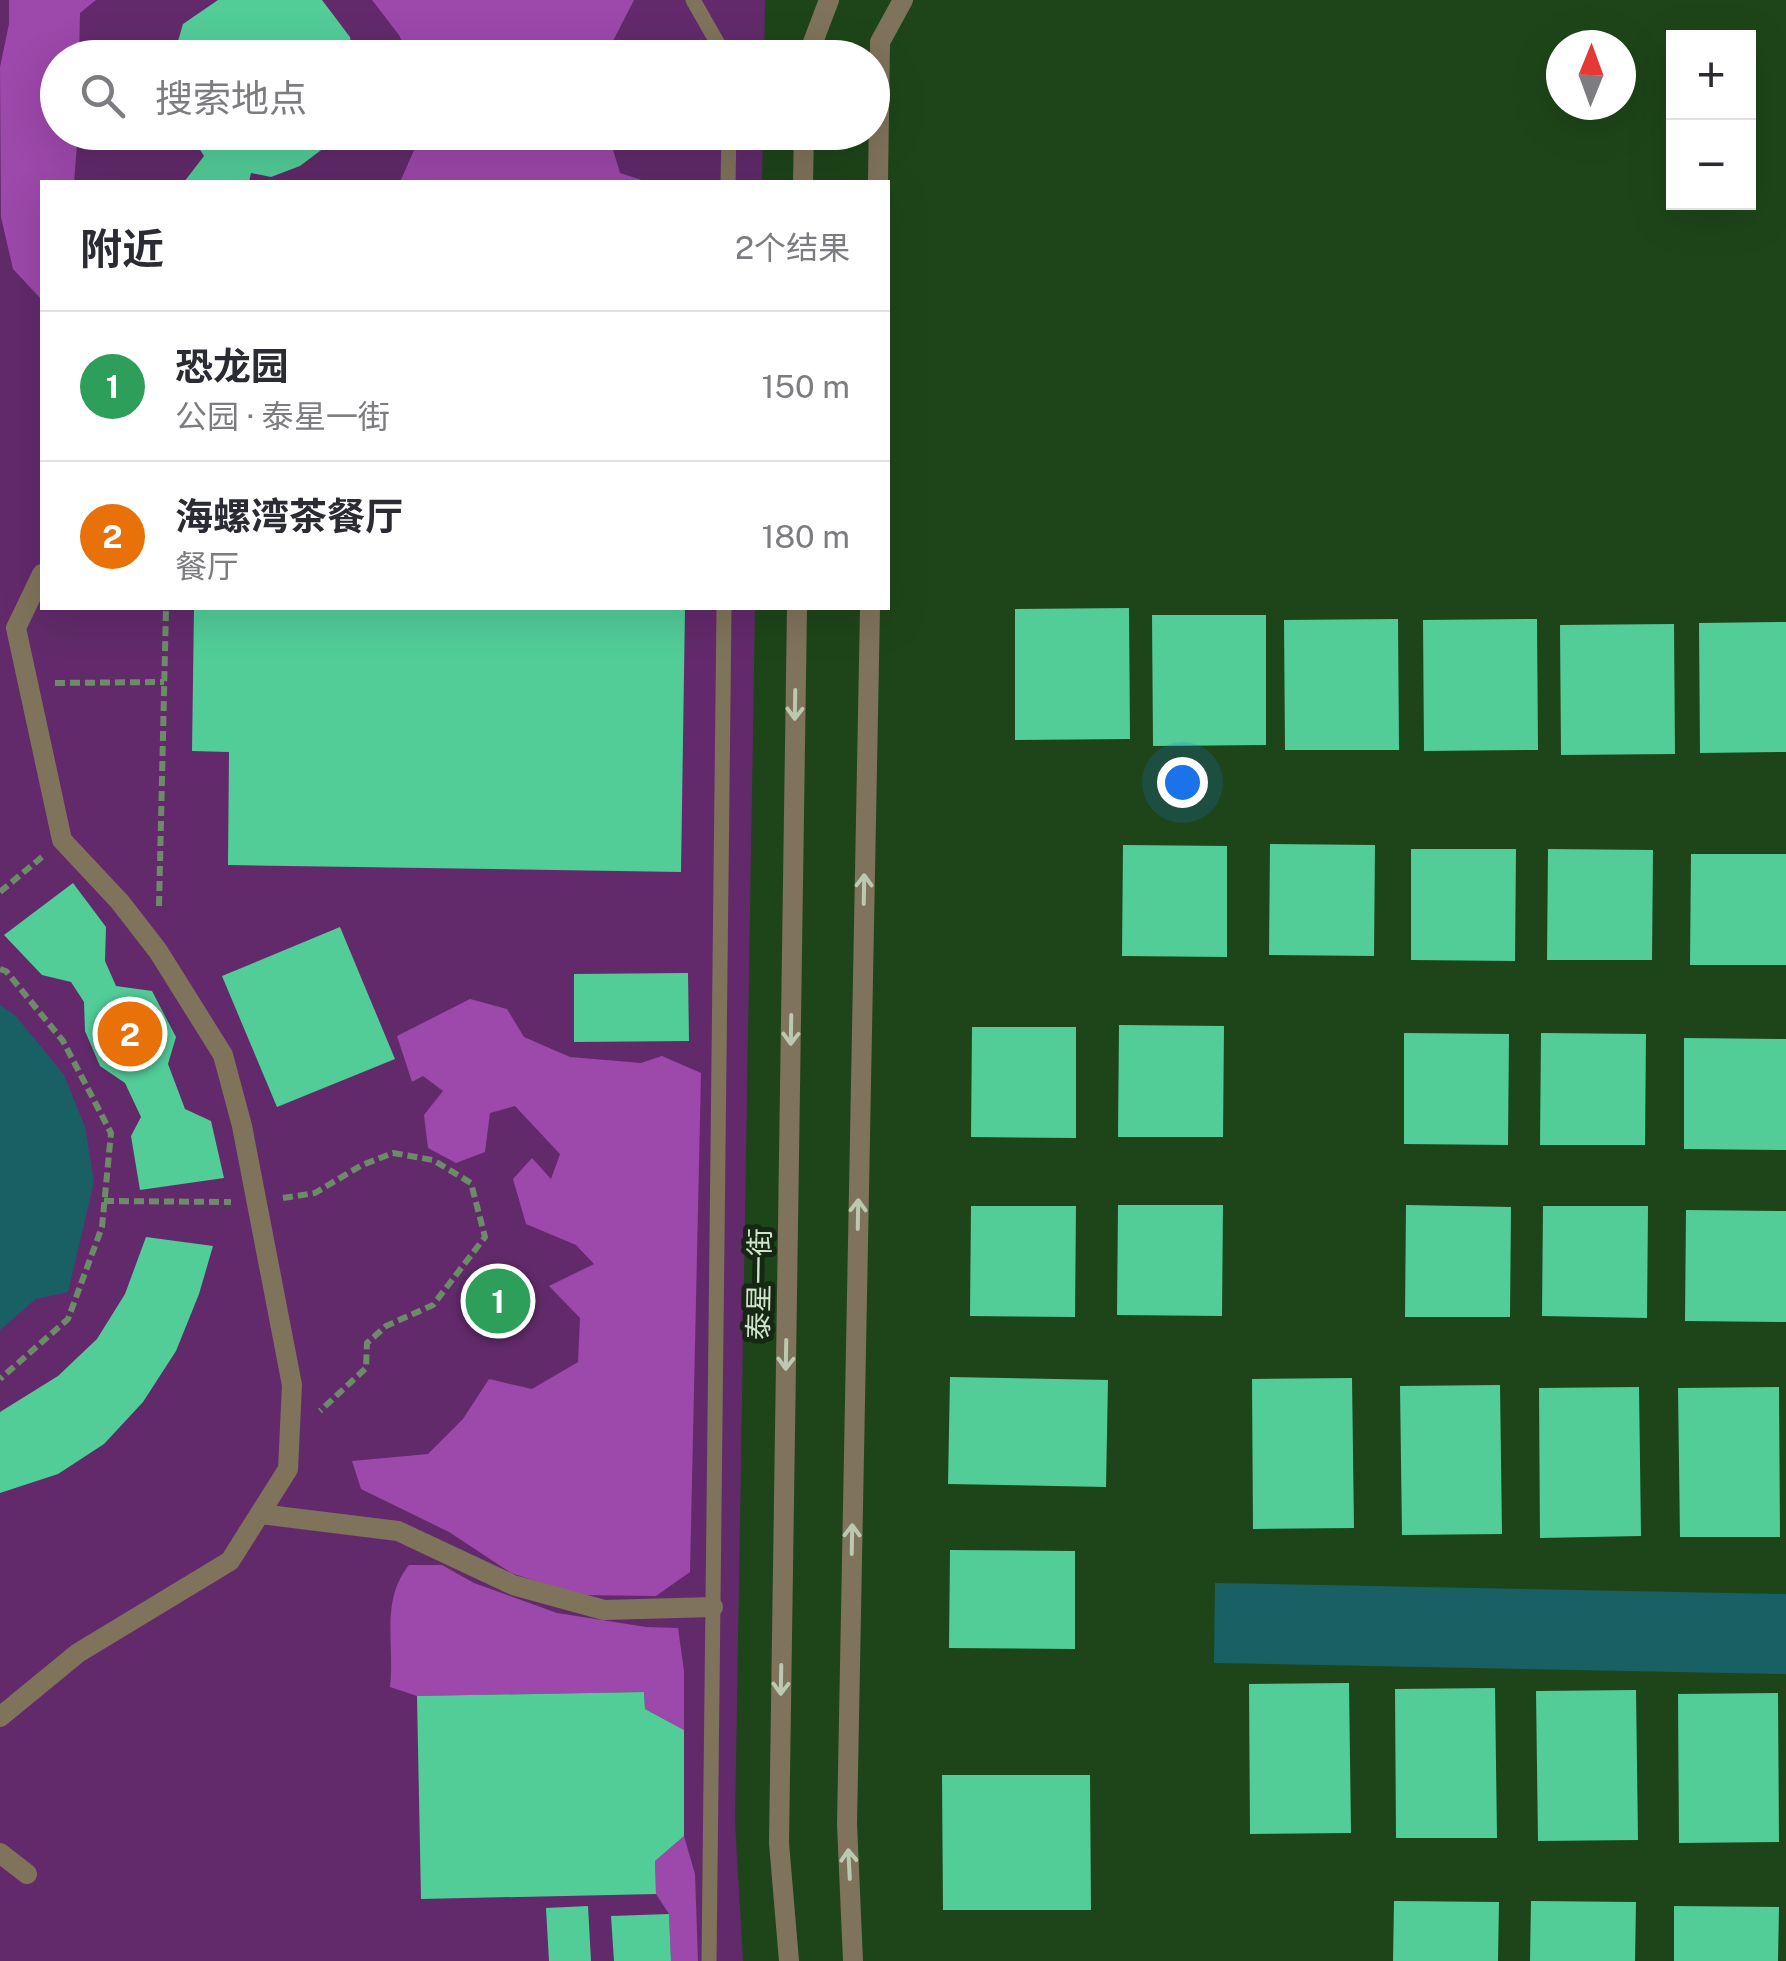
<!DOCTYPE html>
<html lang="zh">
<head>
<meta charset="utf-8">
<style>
	:root { --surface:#fff; --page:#f7f7f7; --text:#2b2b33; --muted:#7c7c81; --line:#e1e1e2; --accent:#81578d }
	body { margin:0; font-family:"Public Sans","Noto Sans SC",sans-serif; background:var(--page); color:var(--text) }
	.controls { position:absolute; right:30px; top:30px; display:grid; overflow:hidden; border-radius:0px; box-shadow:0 10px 40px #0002 }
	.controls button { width:90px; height:90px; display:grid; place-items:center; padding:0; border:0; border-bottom:2px solid var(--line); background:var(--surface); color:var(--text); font:50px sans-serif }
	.compass { position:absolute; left:1546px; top:30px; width:90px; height:90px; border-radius:50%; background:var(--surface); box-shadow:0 10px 40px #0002; rotate:1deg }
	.you { position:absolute; left:1182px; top:782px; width:35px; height:35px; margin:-25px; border:8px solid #fff; border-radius:50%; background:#1a73e8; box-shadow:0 0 0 15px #1a73e833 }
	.badge { display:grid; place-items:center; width:65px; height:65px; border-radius:50%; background:var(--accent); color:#fff; font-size:32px; font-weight:700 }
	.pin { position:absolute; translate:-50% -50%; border:5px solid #fff; box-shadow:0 2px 10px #0006 }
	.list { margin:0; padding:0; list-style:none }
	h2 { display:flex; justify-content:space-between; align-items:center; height:130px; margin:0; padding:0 40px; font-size:42px }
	h2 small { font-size:32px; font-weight:400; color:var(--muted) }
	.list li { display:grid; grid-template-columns:65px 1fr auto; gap:30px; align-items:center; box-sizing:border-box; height:150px; padding:0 40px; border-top:2px solid var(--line) }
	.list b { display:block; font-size:38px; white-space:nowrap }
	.list p { margin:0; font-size:32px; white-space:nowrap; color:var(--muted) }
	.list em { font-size:32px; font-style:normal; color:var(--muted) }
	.icon { flex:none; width:55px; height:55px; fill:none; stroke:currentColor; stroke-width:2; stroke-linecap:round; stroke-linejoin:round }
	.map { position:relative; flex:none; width:1786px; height:1961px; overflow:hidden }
	.search { position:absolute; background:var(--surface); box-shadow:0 10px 40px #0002; left:40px; top:40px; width:850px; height:110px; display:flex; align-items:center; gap:25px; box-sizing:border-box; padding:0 35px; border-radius:55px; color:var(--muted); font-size:38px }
	.panel { position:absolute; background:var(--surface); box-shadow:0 10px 40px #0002; left:40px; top:180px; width:850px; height:430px; border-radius:0px }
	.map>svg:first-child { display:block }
	.green { fill:#622a6b }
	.forest { fill:#9d48ab }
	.water { fill:#196065 }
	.building { fill:#52cd98 }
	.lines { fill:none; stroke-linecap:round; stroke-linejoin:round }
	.path { stroke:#6c8c68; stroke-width:6; stroke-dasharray:10 5; stroke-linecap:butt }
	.service { stroke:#80735b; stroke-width:15 }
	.pedestrian { stroke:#80735b; stroke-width:20 }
	.tertiary { stroke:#80735b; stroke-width:20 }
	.oneway { stroke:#bbc9b0 }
	.labels { text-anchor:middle; stroke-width:10; stroke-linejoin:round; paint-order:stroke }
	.street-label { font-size:28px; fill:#cfe6cc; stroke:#162714 }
</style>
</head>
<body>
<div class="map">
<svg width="1786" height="1961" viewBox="0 0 1786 1961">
	<rect width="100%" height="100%" fill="#1e4519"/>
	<path class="green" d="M0 0H765L764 57 58 58V132L763 133 762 182H42V608H755L735 1822 743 1961H0Z"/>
	<path class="forest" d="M9 0H96L80 13 79 57 58 58V132L78 133 74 182H42V300L13 269 1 217 0 67 9 24Z
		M372 0H634L612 43 611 57 410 58 399 35Z
		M422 132 608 133 620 173 648 182H400Z
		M470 999 507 1009 524 1037 570 1057 641 1063 662 1056 701 1073 690 1572 656 1596 579 1595 511 1573 449 1532 361 1489 352 1461 428 1454 463 1419 489 1379 532 1389 578 1362 580 1318 549 1286 594 1264 576 1245 526 1224 513 1179 532 1158 551 1179 560 1154 515 1106 490 1113 485 1152 456 1163 428 1148 424 1115 443 1091 423 1076 412 1082 397 1036Z
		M409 1565H442L474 1583 557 1613 646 1627 678 1628 684 1671V1730L645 1709 644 1692 417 1696 390 1687C395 1644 380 1601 409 1565Z
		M684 1836 695 1874 698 1961H671L669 1914 656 1894 655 1861Z"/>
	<path class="water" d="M0 1005 16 1016 64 1075 85 1127 94 1182 68 1292 36 1299 0 1330Z
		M1215 1583 1786 1594V1674L1214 1663Z"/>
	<path class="building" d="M218 0H322L350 37 353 58H173L183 24Z
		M189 132H345L300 166 271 177 251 173 249 182H184L204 156Z
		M194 608H685L681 872 228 865 229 752 192 751Z
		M1129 608 1130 739 1015 740V609Z
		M1152 615H1266V745L1153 746Z
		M1398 619 1399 750H1285L1284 620Z
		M1537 619 1538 750 1424 751 1423 620Z
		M1786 622V752L1700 753 1699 623Z
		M1674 624 1675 754 1561 755 1560 625Z
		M1270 844 1375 845 1374 956 1269 955Z
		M1123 845 1227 846V957L1122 956Z
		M1411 849H1516L1515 961 1411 960Z
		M1548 849 1653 850 1652 960H1547Z
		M1691 854H1786V965H1690Z
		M73 883 106 927 105 961 116 986 152 991 176 1037 168 1064 185 1109 211 1121 224 1178 140 1190 131 1136 141 1117 125 1083 100 1066 85 1031 84 1002 71 982 42 975 4 935Z
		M340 927 395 1059 277 1107 222 976Z
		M688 973 689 1041 574 1042V974Z
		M1119 1025 1224 1026 1223 1137H1118Z
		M972 1027H1076V1138L971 1137Z
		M1404 1033 1509 1034 1508 1145 1404 1144Z
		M1541 1033 1646 1034 1645 1145H1540Z
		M1684 1038 1786 1039V1150L1684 1149Z
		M1118 1205H1223L1222 1316 1117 1315Z
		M1406 1205 1511 1207 1510 1317H1405Z
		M971 1206H1076L1075 1317 970 1316Z
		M1543 1206H1648L1647 1318 1542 1316Z
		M1686 1210 1786 1211V1322L1685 1321Z
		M146 1237 213 1246 199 1294 176 1351 143 1402 104 1444 58 1474 0 1493V1412L58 1376 97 1339 125 1294Z
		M950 1377 1108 1380 1106 1487 948 1484Z
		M1352 1378 1354 1528 1253 1529 1252 1379Z
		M1500 1385 1502 1534 1402 1535 1400 1386Z
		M1639 1387 1641 1536 1540 1538 1539 1388Z
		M1779 1387 1780 1537H1680L1678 1388Z
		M950 1550 1075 1551V1649L949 1648Z
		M1349 1683 1351 1833 1250 1834 1249 1684Z
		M1495 1688 1497 1838H1396L1395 1689Z
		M1636 1690 1638 1840 1538 1841 1536 1691Z
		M644 1692 645 1709 684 1730V1836L655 1861 656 1894 421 1899 417 1696Z
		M1778 1693 1779 1842 1679 1843 1678 1694Z
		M942 1775H1090L1091 1910H943Z
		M1394 1901 1499 1902 1498 1961H1393Z
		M1531 1901 1636 1902 1635 1961H1530Z
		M588 1906 591 1961H549L546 1908Z
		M1674 1906 1779 1907 1778 1961H1674Z
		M669 1914 671 1961H614L611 1916Z"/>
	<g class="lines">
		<path class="path" d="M55 683 164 682
			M0 892 42 857
			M159 906 166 608
			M0 969 6 971 63 1041 111 1133 102 1227 68 1319 0 1379
			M283 1198 315 1193 362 1165 393 1153 433 1160 471 1183 485 1237 433 1305 386 1326 367 1343 366 1368 320 1411
			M104 1201 231 1202"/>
		<path class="service" d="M693 0 726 58
			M728 182 729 132
			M709 1961 724 608"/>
		<path class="pedestrian" d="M260 1514 398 1531 513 1585 604 1610 713 1607
			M0 1717 78 1653 230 1561 288 1469 292 1385 242 1126 223 1055 158 951 120 902 62 840 16 628 42 574
			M0 1853 27 1874"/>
		<path class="tertiary" d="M807 58 829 0
			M803 182 804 132
			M878 182 880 42 903 0
			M789 1961 779 1843 797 608
			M853 1961 847 1824 870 608"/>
	</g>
	<defs><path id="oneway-shaft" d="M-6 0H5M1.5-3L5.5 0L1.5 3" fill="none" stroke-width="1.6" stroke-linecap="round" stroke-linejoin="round" transform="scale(2.5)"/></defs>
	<g class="oneway">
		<use href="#oneway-shaft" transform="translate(795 705) rotate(91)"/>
		<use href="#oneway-shaft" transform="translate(864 889) rotate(-89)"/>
		<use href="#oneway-shaft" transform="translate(791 1030) rotate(91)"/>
		<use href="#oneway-shaft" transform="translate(858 1214) rotate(-89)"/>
		<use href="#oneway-shaft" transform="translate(786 1355) rotate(91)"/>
		<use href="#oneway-shaft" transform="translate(852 1539) rotate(-89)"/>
		<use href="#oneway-shaft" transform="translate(781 1680) rotate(91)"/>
		<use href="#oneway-shaft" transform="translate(849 1864) rotate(-93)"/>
	</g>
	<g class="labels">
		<g class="street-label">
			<text transform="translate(759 1284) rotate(-89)" y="10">泰星一街</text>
		</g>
	</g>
</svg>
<div class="controls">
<button>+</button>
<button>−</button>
</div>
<svg class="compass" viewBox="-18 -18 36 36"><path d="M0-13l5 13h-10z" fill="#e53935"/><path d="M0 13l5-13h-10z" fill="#7c7c81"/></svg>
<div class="you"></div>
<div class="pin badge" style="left:498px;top:1301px;background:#2e9e5b">1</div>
<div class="pin badge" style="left:130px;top:1034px;background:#e8710a">2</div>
<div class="search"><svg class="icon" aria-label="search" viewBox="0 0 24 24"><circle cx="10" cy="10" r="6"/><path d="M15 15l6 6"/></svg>搜索地点</div>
<section class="panel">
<h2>附近<small>2个结果</small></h2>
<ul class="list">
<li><span class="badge" style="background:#2e9e5b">1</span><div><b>恐龙园</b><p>公园 · 泰星一街</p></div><em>150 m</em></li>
<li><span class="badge" style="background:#e8710a">2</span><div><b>海螺湾茶餐厅</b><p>餐厅</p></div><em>180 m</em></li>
</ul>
</section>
</div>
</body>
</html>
